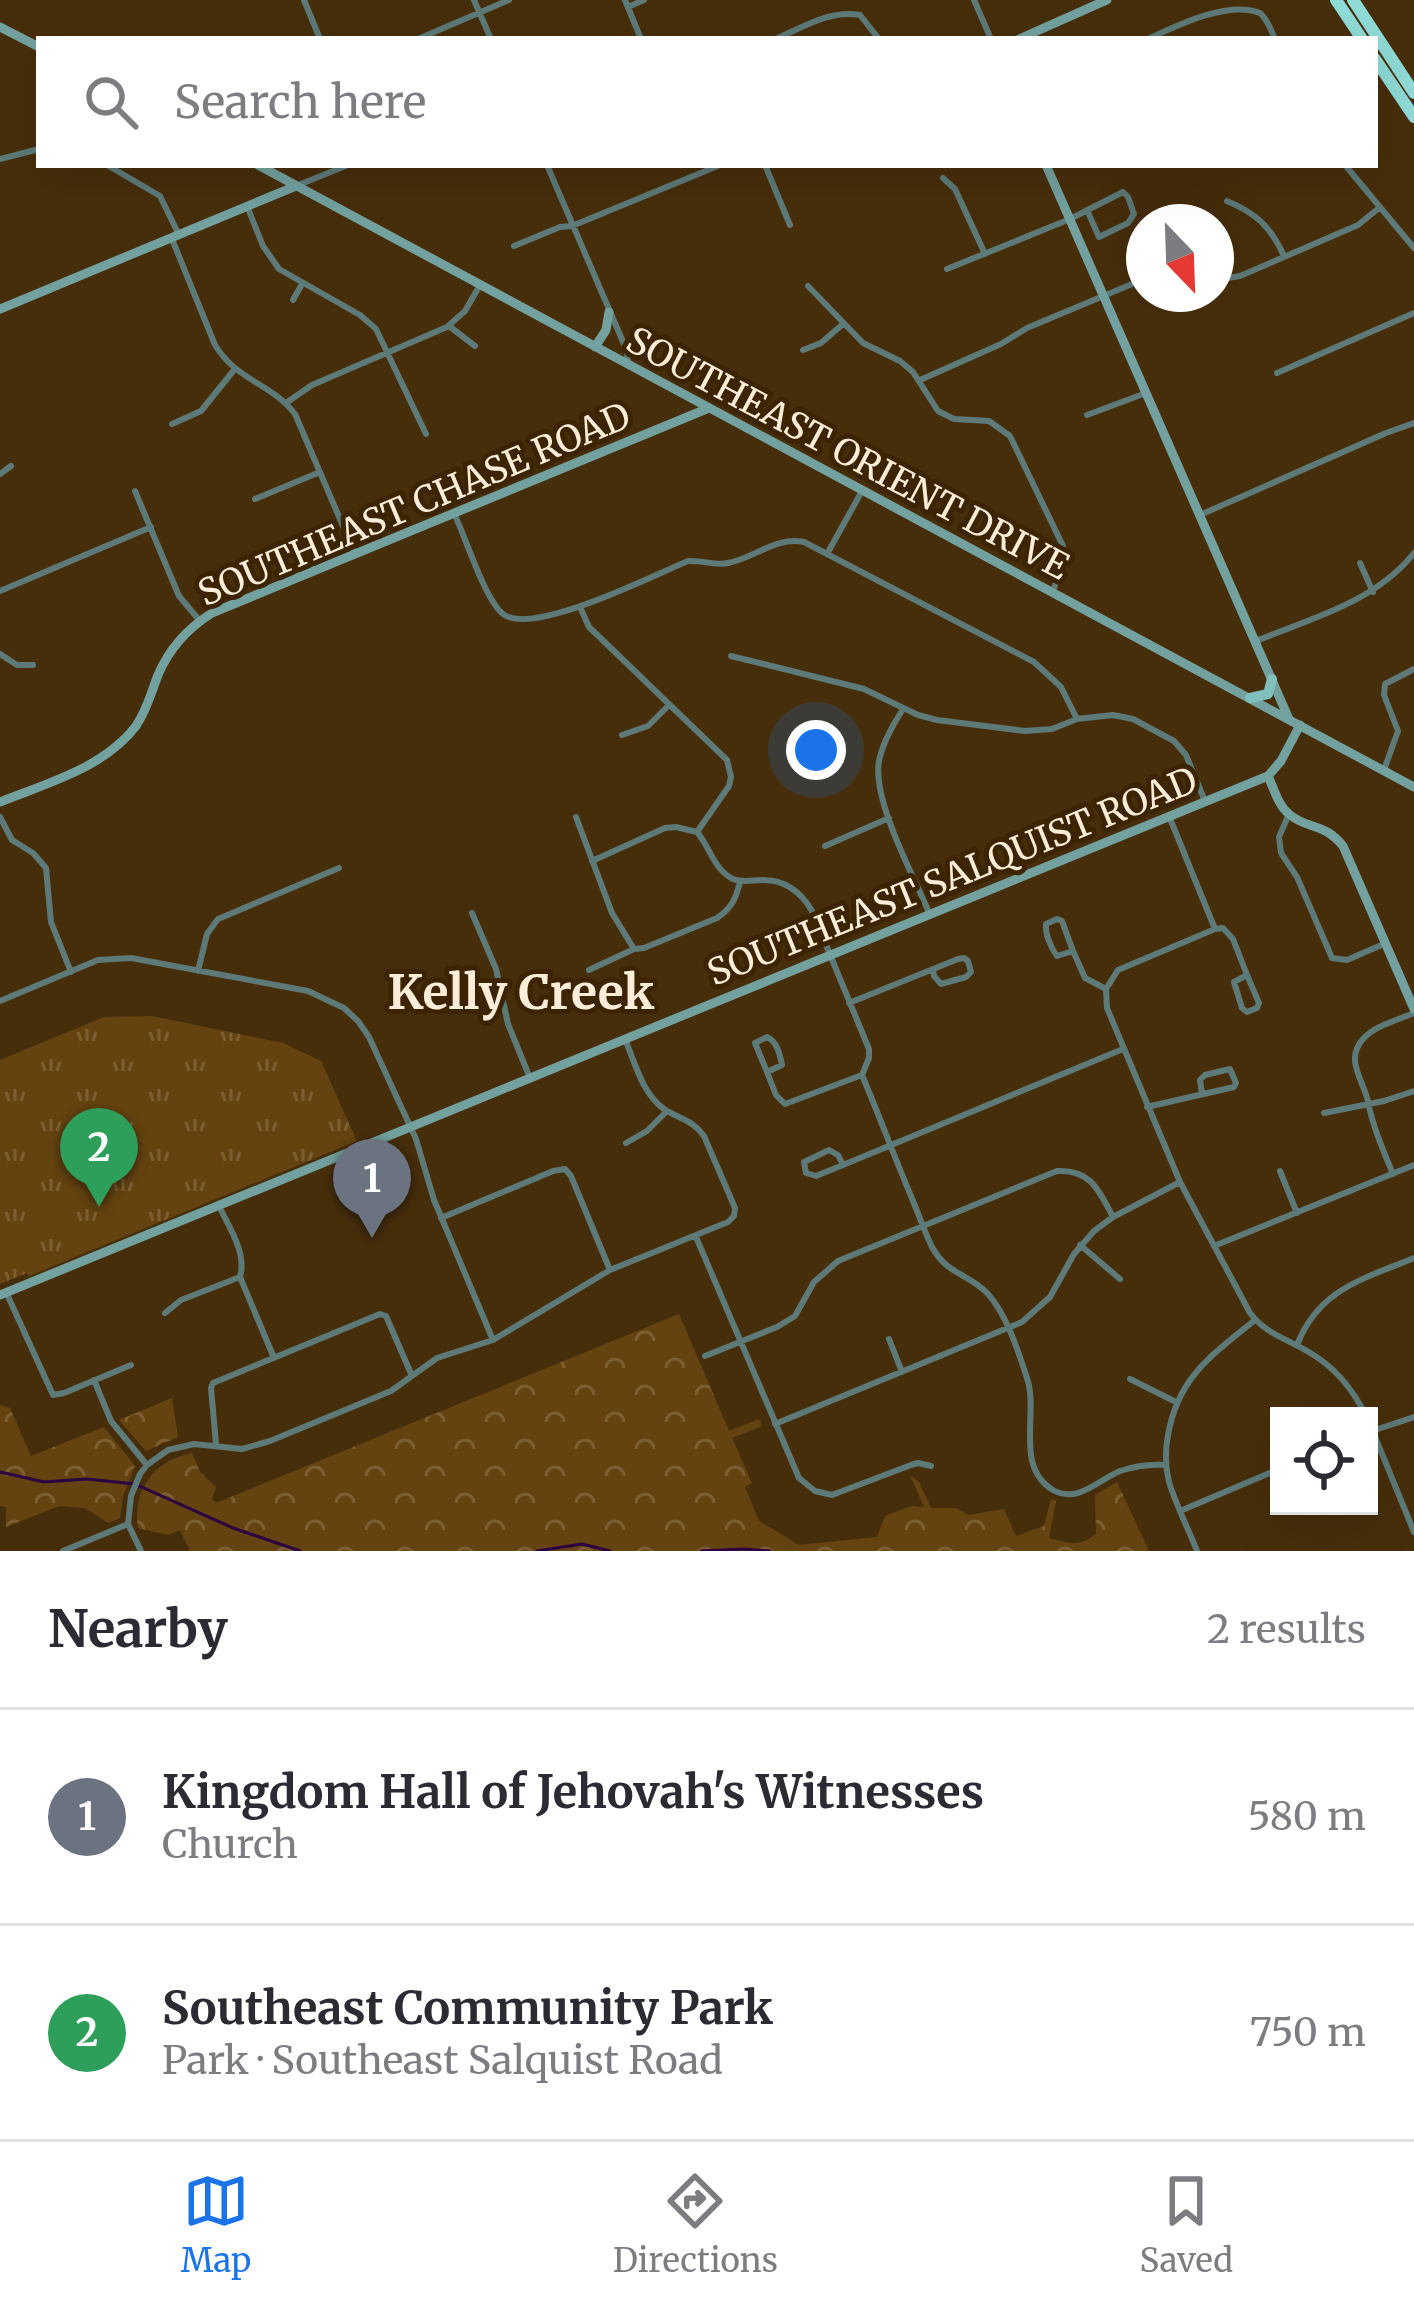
<!DOCTYPE html>
<html lang="en">
<head>
<meta charset="utf-8">
<style>
	:root { --surface:#fff; --page:#f2f2f3; --text:#2b2b33; --muted:#7c7c81; --line:#e1e1e2; --accent:#1a73e8 }
	body { margin:0; font-family:Merriweather,serif; background:var(--page); color:var(--text) }
	.controls { position:absolute; right:36px; bottom:36px; display:grid; overflow:hidden; border-radius:0px; box-shadow:0 12px 48px #0002 }
	.controls button { width:108px; height:108px; display:grid; place-items:center; padding:0; border:0; border-bottom:3px solid var(--line); background:var(--surface); color:var(--text); font:60px sans-serif }
	.compass { position:absolute; left:1126px; top:204px; width:108px; height:108px; border-radius:50%; background:var(--surface); box-shadow:0 12px 48px #0002; rotate:157deg }
	.you { position:absolute; left:816px; top:750px; width:42px; height:42px; margin:-30px; border:9px solid #fff; border-radius:50%; background:#1a73e8; box-shadow:0 0 0 18px #1a73e833 }
	.badge { display:grid; place-items:center; width:78px; height:78px; border-radius:50%; background:var(--accent); color:#fff; font-size:39px; font-weight:700 }
	.pin { position:absolute; translate:-50% -99px; filter:drop-shadow(0 3px 6px #0008) }
	.pin::after { content:''; position:absolute; top:63px; width:42px; height:36px; background:inherit; clip-path:polygon(0 0,100% 0,50% 100%) }
	.list { margin:0; padding:0; list-style:none }
	h2 { display:flex; justify-content:space-between; align-items:center; height:156px; margin:0; padding:0 48px; font-size:51px }
	h2 small { font-size:39px; font-weight:400; color:var(--muted) }
	.list li { display:grid; grid-template-columns:78px 1fr auto; gap:36px; align-items:center; box-sizing:border-box; height:216px; padding:0 48px; border-top:3px solid var(--line) }
	.list b { display:block; font-size:45px; white-space:nowrap }
	.list p { margin:0; font-size:39px; white-space:nowrap; color:var(--muted) }
	.list em { font-size:39px; font-style:normal; color:var(--muted) }
	.icon { flex:none; width:66px; height:66px; fill:none; stroke:currentColor; stroke-width:2; stroke-linecap:round; stroke-linejoin:round }
	.map { position:relative; flex:none; width:1414px; height:1551px; overflow:hidden }
	.search { position:absolute; background:var(--surface); box-shadow:0 12px 48px #0002; left:36px; right:36px; top:36px; height:132px; display:flex; align-items:center; gap:30px; box-sizing:border-box; padding:0 42px; border-radius:0px; color:var(--muted); font-size:45px }
	.sheet { height:588px; background:var(--surface) }
	nav { display:flex; justify-content:space-around; align-items:center; box-sizing:border-box; height:168px; border-top:3px solid var(--line); background:var(--surface); font-size:33px; color:var(--muted) }
	nav a { display:grid; justify-items:center; gap:6px }
	nav .on { color:var(--accent) }
	.map>svg:first-child { display:block }
	.grass { fill:url(#grass-tufts) }
	.forest { fill:url(#forest-crowns) }
	.lines { fill:none; stroke-linecap:round; stroke-linejoin:round }
	.stream { stroke:#2d0042; stroke-width:3 }
	.street { stroke:#5d7a78; stroke-width:6 }
	.secondary { stroke:#72a19f; stroke-width:9 }
	.primary { stroke:#81bfbc; stroke-width:10 }
	.highway { stroke:#8fdbd7; stroke-width:12 }
	.labels { text-anchor:middle; stroke-width:10; stroke-linejoin:round; paint-order:stroke }
	.street-label { font-size:36px; fill:#fcecda; stroke:#3c2401 }
	.district-label { font-size:48px; font-weight:bold; fill:#fcecda; stroke:#3c2401 }
</style>
</head>
<body>
<div class="map">
<svg width="1414" height="1551" viewBox="0 0 1414 1551">
	<defs>
		<pattern id="grass-tufts" width="24" height="20" patternUnits="userSpaceOnUse" patternTransform="scale(3)"><rect width="24" height="20" fill="#654310"/><path d="M3 7l-1-3M5 7V3M7 7l1-3M15 17l-1-3M17 17v-4M19 17l1-3" fill="none" stroke="#7c5e32"/></pattern>
		<pattern id="forest-crowns" width="20" height="18" patternUnits="userSpaceOnUse" patternTransform="scale(3)"><rect width="20" height="18" fill="#654310"/><path d="M2 6a3 3 0 1 1 6 0M12 15a3 3 0 1 1 6 0" fill="none" stroke="#7c5e32"/></pattern>
	</defs>
	<rect width="100%" height="100%" fill="#472e0b"/>
	<path class="grass" d="M152 1016 283 1043 321 1061 357 1141 29 1276 27 1273 0 1284V1060L104 1017Z"/>
	<path class="forest" d="M679 1314 729 1431 759 1419 762 1426 732 1438 752 1483 745 1487 759 1521 799 1545 877 1537 885 1516 912 1506 924 1507 910 1475 919 1482 931 1508H956L968 1515 1004 1509 1016 1536 1044 1526 1051 1499 1056 1501 1049 1538C1070 1543 1078 1548 1096 1534L1095 1495 1117 1482 1149 1551H190L180 1530 168 1535 138 1528C132 1489 155 1460 192 1453L200 1472 216 1487 212 1499 216 1503Z
		M172 1398 178 1437 146 1451 119 1420Z
		M0 1405 10 1408 31 1456 104 1427 135 1466 123 1496 120 1518 108 1523 85 1508 59 1506 6 1527V1507L0 1506Z"/>
	<g class="lines">
		<path class="stream" d="M0 1472 44 1482 87 1479 135 1484 233 1528 300 1551
			M537 1551 582 1544 610 1551
			M701 1551 744 1549 770 1551"/>
		<path class="street" d="M304 0 320 39
			M474 0 491 39
			M625 0 641 39
			M974 0 991 39
			M628 7 644 0
			M860 15 879 39
			M418 39 509 0
			M775 39C802 28 831 9 860 15
			M1148 39C1178 25 1229 0 1260 13 1268 20 1271 30 1275 39
			M0 159 39 149
			M107 165 160 196 179 235
			M547 165 627 351 628 364
			M765 165 790 225
			M1345 165 1414 248
			M943 178 955 189 985 254
			M296 186 348 165
			M1227 201C1256 213 1271 227 1284 256
			M247 206 263 246 279 269 360 315 376 329 426 434
			M172 239 215 345C237 381 271 383 295 414L355 554
			M514 246 560 227 572 226 720 165
			M947 269 1070 219 1123 192 1128 197 1134 214 1128 223 1099 237 1087 210
			M1216 280 1240 276 1358 225 1379 208
			M808 286 863 343 900 361 913 372 938 411 954 419 989 421 1010 436 1063 546 1064 563 1052 593
			M293 300 302 284
			M449 326 475 346
			M803 350 821 343 843 324
			M1277 373 1414 313
			M920 380 1001 344 1027 328 1144 279
			M286 403 312 385 447 327 465 311 480 285
			M1087 415 1146 393
			M172 424 201 411 234 370
			M0 474 11 466
			M135 491 179 596 200 621
			M255 499 320 472
			M454 513C465 536 485 600 503 614 532 637 654 575 688 561 702 560 715 566 728 563 755 558 776 536 804 542L1034 662 1061 687 1077 719 1113 715 1133 719 1174 741 1186 755 1205 801
			M1200 515 1386 433 1414 423
			M827 554 862 491
			M1360 563 1373 592
			M0 591 151 527
			M580 607 589 627 727 760 731 777 729 786 697 832
			M1256 641C1312 618 1375 602 1414 553
			M0 654 17 665H33
			M731 656 864 689 918 715 937 720 1025 731 1052 729 1077 719
			M903 709C893 725 883 742 879 761 872 801 914 876 930 915
			M622 735 648 726 669 705
			M1384 770 1398 731 1384 695 1385 684 1414 669
			M1289 814 1279 837 1281 853 1297 877 1332 958 1347 960 1386 943
			M1169 816 1215 929
			M0 817 12 840 33 853 46 868 51 922 71 972
			M576 817 612 913 634 949
			M697 832C710 847 714 870 733 879 743 883 752 880 763 880 786 880 801 892 812 911L869 1049V1058L862 1075C879 1115 894 1156 911 1196 918 1212 924 1231 932 1247 947 1275 970 1274 988 1294 1007 1315 1018 1351 1027 1378 1039 1413 1014 1467 1053 1490 1078 1504 1098 1480 1120 1471 1135 1466 1151 1464 1166 1465
			M825 846 889 818
			M592 861 665 828 676 827 697 832
			M472 913 496 969 508 1024 530 1078
			M1057 919 1062 921 1073 951 1057 956C1051 948 1045 934 1046 924Z
			M1215 929 1223 928 1233 939 1247 975
			M1073 951 1085 978 1106 989
			M589 970 634 949 644 948 717 918C732 908 736 898 740 882
			M198 971 207 934 218 919 339 868
			M1247 975 1259 1003 1257 1008 1247 1012 1242 1008 1234 982Z
			M1106 989 1107 1008 1180 1182 1250 1313C1266 1334 1285 1338 1307 1351 1334 1366 1353 1389 1366 1416
			M1106 989 1118 970 1215 929
			M0 1001 98 960 131 958 308 991 344 1008 358 1021 369 1037 416 1139 434 1200 493 1340
			M849 1003 958 959 964 958 968 961 971 972 966 977 941 984 934 976 933 969
			M767 1037C777 1041 780 1055 782 1065L767 1072 755 1043Z
			M767 1072 776 1095 785 1104 862 1075
			M1147 1107 1234 1087 1236 1083 1230 1069 1205 1075 1200 1080 1202 1094
			M1324 1113 1384 1101 1414 1091
			M626 1143 647 1131 667 1111
			M829 1150 838 1155 843 1165 816 1176 806 1173 804 1162Z
			M843 1165 1123 1049
			M1280 1171 1297 1213
			M1393 1174C1383 1150 1373 1127 1368 1102 1364 1081 1344 1060 1363 1039 1374 1026 1398 1020 1414 1013
			M219 1206C229 1227 247 1253 240 1277L274 1358
			M441 1218 553 1171 565 1169 571 1176 610 1270
			M696 1237 799 1478 815 1491 832 1495 911 1465 918 1463 931 1466
			M1080 1245 1120 1279
			M1214 1246 1414 1165
			M6 1292 53 1395 64 1393 131 1365
			M165 1313 181 1300 240 1277
			M889 1339 902 1372
			M1297 1345C1319 1289 1363 1279 1414 1258
			M705 1356 777 1327 795 1316 814 1282 838 1261 1057 1171C1091 1169 1099 1191 1113 1217
			M1130 1379 1176 1402
			M94 1380 111 1421 147 1465
			M1369 1422 1414 1532
			M775 1424 1022 1322 1050 1297 1074 1254 1094 1231 1113 1217 1180 1182
			M1372 1431 1414 1417
			M216 1444 211 1388 213 1383 380 1314 386 1316 412 1376
			M1180 1511 1279 1469
			M128 1524 141 1551
			M63 1551 128 1524 131 1496 140 1474 147 1465 168 1450 194 1444 242 1449 270 1441 391 1391 437 1358 493 1340 610 1270 728 1222 734 1216 735 1208 704 1136C693 1120 679 1119 664 1109 642 1093 635 1063 625 1039
			M1197 1551C1188 1528 1176 1505 1169 1482 1165 1466 1165 1451 1168 1435 1178 1377 1212 1355 1255 1320"/>
		<path class="secondary" d="M0 27 39 47
			M1019 39 1107 0
			M258 165 1414 787
			M1046 165 1289 719
			M0 309 296 186
			M595 347 606 330 609 312
			M1268 776C1274 789 1278 805 1289 814 1307 830 1324 822 1343 846L1414 1009
			M0 802C47 783 104 768 136 726 147 710 151 693 158 675 169 649 188 628 212 613L709 408
			M0 1295 1268 776 1281 761 1300 725"/>
		<path class="primary" d="M1250 698 1268 694 1272 679"/>
		<path class="highway" d="M1336 0 1362 39
			M1353 0 1414 93
			M1375 59 1414 117"/>
	</g>
	<g class="labels">
		<g class="street-label">
			<text transform="translate(848 453) rotate(28)" y="13">SOUTHEAST ORIENT DRIVE</text>
			<text transform="translate(414 504) rotate(-23)" y="13">SOUTHEAST CHASE ROAD</text>
			<text transform="translate(952 876) rotate(-22)" y="13">SOUTHEAST SALQUIST ROAD</text>
		</g>
		<g class="district-label">
			<text x="521" y="1009">Kelly Creek</text>
		</g>
	</g>
</svg>
<div class="controls">
<button><svg class="icon" aria-label="locate" viewBox="0 0 24 24"><circle cx="12" cy="12" r="6"/><path d="M12 2v4M12 18v4M2 12h4M18 12h4"/></svg></button>
</div>
<svg class="compass" viewBox="-18 -18 36 36"><path d="M0-13l5 13h-10z" fill="#e53935"/><path d="M0 13l5-13h-10z" fill="#7c7c81"/></svg>
<div class="you"></div>
<div class="pin badge" style="left:372px;top:1238px;background:#6b7280">1</div>
<div class="pin badge" style="left:99px;top:1207px;background:#2e9e5b">2</div>
<div class="search"><svg class="icon" aria-label="search" viewBox="0 0 24 24"><circle cx="10" cy="10" r="6"/><path d="M15 15l6 6"/></svg>Search here</div>
</div>
<section class="sheet">
<h2>Nearby<small>2 results</small></h2>
<ul class="list">
<li><span class="badge" style="background:#6b7280">1</span><div><b>Kingdom Hall of Jehovah's Witnesses</b><p>Church</p></div><em>580 m</em></li>
<li><span class="badge" style="background:#2e9e5b">2</span><div><b>Southeast Community Park</b><p>Park · Southeast Salquist Road</p></div><em>750 m</em></li>
</ul>
</section>
<nav>
<a class="on"><svg class="icon" aria-label="map" viewBox="0 0 24 24"><path d="M3 6l6-2 6 2 6-2v14l-6 2-6-2-6 2zM9 4v14M15 6v14"/></svg>Map</a>
<a><svg class="icon" aria-label="directions" viewBox="0 0 24 24"><path d="M12 3l9 9-9 9-9-9zM9 14v-3h6M13 9l2 2-2 2"/></svg>Directions</a>
<a><svg class="icon" aria-label="saved" viewBox="0 0 24 24"><path d="M7 4h10v16l-5-4-5 4z"/></svg>Saved</a>
</nav>
</body>
</html>
